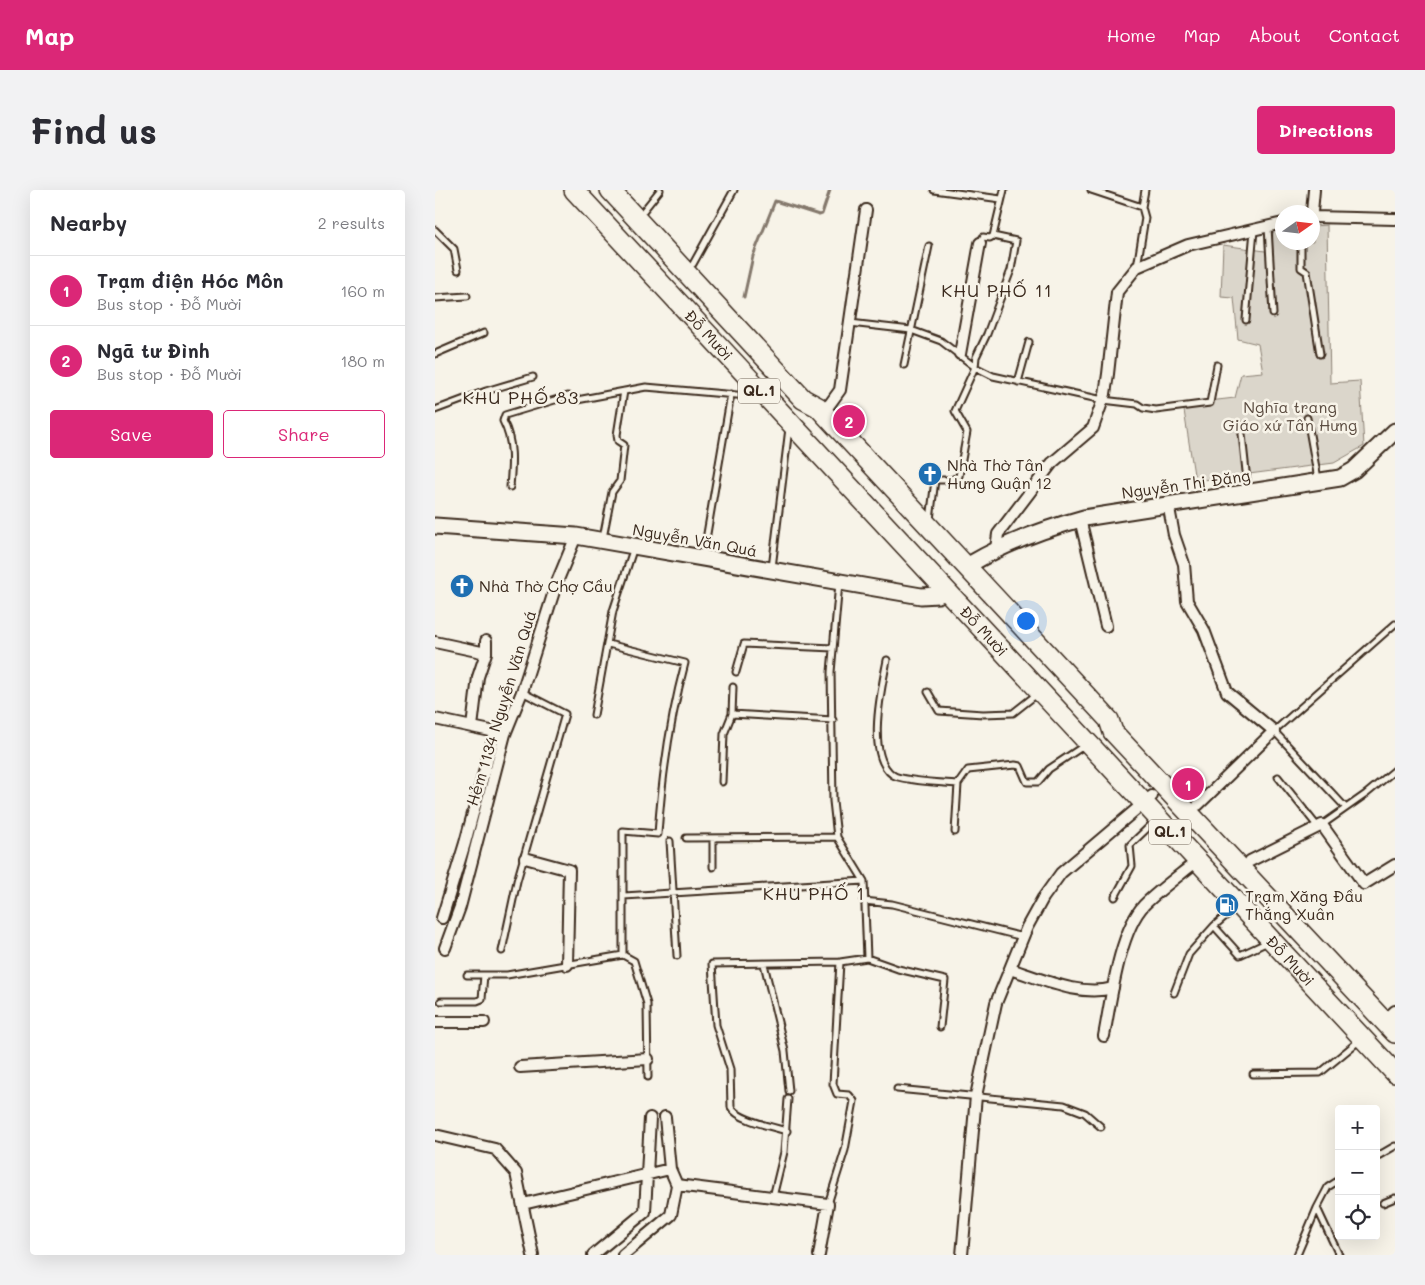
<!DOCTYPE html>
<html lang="en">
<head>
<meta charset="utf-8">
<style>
	:root { --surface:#fff; --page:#f2f2f3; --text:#2b2b33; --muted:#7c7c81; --line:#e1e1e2; --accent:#db2777 }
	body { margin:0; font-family:Mali,sans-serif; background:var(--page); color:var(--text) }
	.controls { position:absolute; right:15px; bottom:15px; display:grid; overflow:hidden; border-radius:5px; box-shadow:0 5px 20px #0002 }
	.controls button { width:45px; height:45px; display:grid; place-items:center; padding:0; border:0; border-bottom:1px solid var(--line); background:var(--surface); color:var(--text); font:25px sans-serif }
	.compass { position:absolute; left:840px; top:15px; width:45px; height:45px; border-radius:50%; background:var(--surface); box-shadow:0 5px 20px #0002; rotate:76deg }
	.you { position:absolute; left:590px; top:430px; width:18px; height:18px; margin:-12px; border:4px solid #fff; border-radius:50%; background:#1a73e8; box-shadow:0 0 0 8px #1a73e833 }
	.badge { display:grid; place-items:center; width:32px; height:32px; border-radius:50%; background:var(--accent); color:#fff; font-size:16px; font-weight:700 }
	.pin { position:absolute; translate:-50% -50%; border:2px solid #fff; box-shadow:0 1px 5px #0006 }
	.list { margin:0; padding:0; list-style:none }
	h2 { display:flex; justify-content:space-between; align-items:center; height:65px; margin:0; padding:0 20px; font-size:21px }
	h2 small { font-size:16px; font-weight:400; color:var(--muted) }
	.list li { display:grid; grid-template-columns:32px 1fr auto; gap:15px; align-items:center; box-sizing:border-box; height:70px; padding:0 20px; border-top:1px solid var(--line) }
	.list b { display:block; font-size:19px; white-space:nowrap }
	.list p { margin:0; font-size:16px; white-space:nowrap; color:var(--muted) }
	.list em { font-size:16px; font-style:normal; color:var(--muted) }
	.actions { display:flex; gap:10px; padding:15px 20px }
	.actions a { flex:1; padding:11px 0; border:1px solid var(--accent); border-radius:5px; text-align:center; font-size:18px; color:var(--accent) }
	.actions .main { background:var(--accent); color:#fff }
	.icon { flex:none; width:28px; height:28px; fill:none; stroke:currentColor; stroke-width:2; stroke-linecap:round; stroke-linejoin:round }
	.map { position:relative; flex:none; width:960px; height:1065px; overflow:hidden; border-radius:5px }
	header { display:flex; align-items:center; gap:30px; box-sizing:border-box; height:70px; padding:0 25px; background:var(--accent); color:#fff }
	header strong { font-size:24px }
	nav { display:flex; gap:28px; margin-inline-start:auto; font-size:18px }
	.intro { display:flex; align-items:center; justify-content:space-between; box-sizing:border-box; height:120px; padding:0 30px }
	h1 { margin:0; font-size:35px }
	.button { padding:12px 22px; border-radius:5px; background:var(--accent); color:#fff; font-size:18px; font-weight:700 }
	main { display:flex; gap:30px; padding:0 30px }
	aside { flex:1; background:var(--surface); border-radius:5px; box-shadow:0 5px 20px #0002 }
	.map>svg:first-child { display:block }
	.green { fill:#dbd6cb; stroke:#8b8074 }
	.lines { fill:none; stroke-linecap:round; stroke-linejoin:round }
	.stream { stroke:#84786c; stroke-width:3 }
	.lane-casing { stroke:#3b2a1e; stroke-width:9 }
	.street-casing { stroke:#3b2a1e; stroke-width:14 }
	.secondary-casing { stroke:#3b2a1e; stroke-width:19 }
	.highway-casing { stroke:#3b2a1e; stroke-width:22 }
	.lane { stroke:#f7f3e8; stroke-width:5 }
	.street { stroke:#f7f3e8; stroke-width:10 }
	.secondary { stroke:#f7f3e8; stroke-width:15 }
	.highway { stroke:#f7f3e8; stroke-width:19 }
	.labels { text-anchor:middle; stroke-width:5; stroke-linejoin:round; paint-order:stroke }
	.shield { fill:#f7f3e8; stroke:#73665b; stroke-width:1 }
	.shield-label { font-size:15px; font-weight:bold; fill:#3b2a1e }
	.street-label { font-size:16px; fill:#3b2a1e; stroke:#f7f3e8 }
	.park-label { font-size:16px; fill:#5b4c41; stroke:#f7f3e8 }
	.poi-label { font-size:16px; fill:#3b2a1e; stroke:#f7f3e8; text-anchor:start }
	.neighbourhood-label { font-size:18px; letter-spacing:1px; fill:#3b2a1e; stroke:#f7f3e8 }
</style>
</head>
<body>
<header>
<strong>Map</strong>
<nav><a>Home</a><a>Map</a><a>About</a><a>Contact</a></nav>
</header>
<div class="intro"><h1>Find us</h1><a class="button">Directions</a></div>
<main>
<aside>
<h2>Nearby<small>2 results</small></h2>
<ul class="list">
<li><span class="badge">1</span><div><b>Trạm điện Hóc Môn</b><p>Bus stop · Đỗ Mười</p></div><em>160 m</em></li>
<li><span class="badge">2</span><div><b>Ngã tư Đình</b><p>Bus stop · Đỗ Mười</p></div><em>180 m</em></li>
</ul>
<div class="actions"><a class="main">Save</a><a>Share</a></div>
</aside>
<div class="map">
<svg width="960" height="1065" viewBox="0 0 960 1065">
	<rect width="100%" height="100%" fill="#f7f3e8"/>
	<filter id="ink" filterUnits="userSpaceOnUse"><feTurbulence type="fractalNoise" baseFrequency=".02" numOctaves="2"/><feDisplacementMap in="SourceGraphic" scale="10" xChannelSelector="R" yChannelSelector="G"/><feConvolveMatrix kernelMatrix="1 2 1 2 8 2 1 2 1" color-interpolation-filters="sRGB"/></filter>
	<g filter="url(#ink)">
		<path class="green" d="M892 35 895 193 925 191 929 256 899 273 760 291 748 214 800 208 806 184 828 182 823 154 803 149 799 108 786 107 788 55 837 62 838 39H847L848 52H878V36Z"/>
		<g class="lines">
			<path class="stream" d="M309 107 318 66 340 11 384 25 387 24 395 0"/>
			<g class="lane-casing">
				<path id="lane" d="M499 0 566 9
					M656 0 707 17
					M205 25 225 0
					M833 37 838 124
					M0 40 19 59 23 80
					M866 52V78L872 82 885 164
					M545 53 548 47 555 48 558 46 569 0
					M258 74 299 0
					M702 77 710 28 707 17 710 0
					M0 108 32 106
					M811 130 819 40
					M415 133 476 140 506 151 540 177 558 186 668 210 702 214 708 218 721 220 775 213 782 175
					M0 164 49 143
					M469 175 494 56
					M583 192 594 152
					M0 220 51 201 98 187
					M872 228 883 289
					M806 235 813 300
					M75 297C77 274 79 252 68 231L70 225 133 206 142 210 211 197 324 207
					M495 330 500 290H517L524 286 532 242 520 221 540 177 541 167 552 144 576 80 581 51 558 46
					M168 348 177 302 185 291 189 255 183 251 182 245 189 201
					M268 367 296 204
					M337 378 354 238
					M404 393 396 482 398 611 402 647 429 691
					M452 470C447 497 430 566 458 585 466 591 510 593 523 594L533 580 580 575 585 576 592 592H603L614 579 650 555
					M301 482 309 454 398 458
					M493 502 504 521 548 524 578 523 602 504
					M297 524 398 530
					M159 525 178 421 199 357
					M843 587 883 637
					M287 592 289 544 297 524 298 497
					M911 618 839 541 960 434
					M887 635 931 604 960 580
					M520 642 523 594
					M251 648 402 647
					M278 648V677
					M235 651 242 766
					M189 706 429 691 432 768 405 772 277 774 281 835 295 879 296 917C302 930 338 937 352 941
					M680 707 697 676 695 655 720 631
					M429 711 457 714 588 747
					M801 717 779 736 805 765 833 752
					M67 761 82 691 130 524 87 502
					M188 765 199 771 212 814 213 887
					M432 768 463 779 510 790 505 837
					M329 774 350 861 354 901
					M32 785H72L188 765V641L223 644C227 586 235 529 250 473L173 454
					M739 803 754 764 779 736
					M6 811H42L47 809 49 785
					M818 884 885 883 925 850
					M462 899 629 915 650 923 666 937
					M941 967 960 956
					M338 1007 349 962 353 909
					M948 1013 960 1008
					M393 1014 410 960 419 911 414 905 402 904 398 894 405 772
					M862 1065 882 1018
					M904 1065 882 1018 893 997 904 990"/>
			</g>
			<g class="street-casing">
				<path id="street" d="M877 22 879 0
					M878 27 960 29
					M525 164 545 53
					M392 218 405 200 431 20
					M733 313 739 345 749 374 752 411 769 440 792 502 839 541 763 615
					M645 329 671 436
					M561 359 563 344 617 273 658 238 670 204 673 184 682 102 702 77 753 55 848 33
					M0 452 51 463
					M0 529 65 543
					M37 537 43 487 51 463V451
					M90 668 134 680 132 775
					M815 671 887 635 929 694 960 675
					M7 728 30 653 60 542
					M10 758 25 717 70 544 87 502 122 392 141 346
					M575 779C607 789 644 807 678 798
					M949 831 960 821
					M0 832H49
					M669 846C676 810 684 742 709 715 725 699 745 685 762 671
					M85 877 213 869
					M0 945 60 959 81 983 98 1065
					M242 995 393 1014 384 1065
					M88 1014 235 979
					M158 1065 210 1022 215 928
					M188 1065 236 1025 242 995 235 979 230 927
					M527 1065 541 906 561 813 592 737 608 708 626 683 717 606"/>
			</g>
			<g class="secondary-casing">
				<path id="secondary" d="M0 336 141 346 486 406 503 405 511 401
					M537 373C573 352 609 339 649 328L905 288 919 280 960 241"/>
			</g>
			<g class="highway-casing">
				<g id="highway">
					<path id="s1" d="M139 0 960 883"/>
					<path d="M175 0 368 209 383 217 674 530 678 542 960 843"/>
				</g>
			</g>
			<use href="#lane" class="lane"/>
			<use href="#street" class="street"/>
			<use href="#secondary" class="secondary"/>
			<use href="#highway" class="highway"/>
		</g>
	</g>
	<defs>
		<g id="church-disc" transform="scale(1.25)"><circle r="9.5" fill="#1f6fb2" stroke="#f7f3e8"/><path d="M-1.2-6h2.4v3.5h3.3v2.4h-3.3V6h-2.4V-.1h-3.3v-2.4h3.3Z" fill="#fff"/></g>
		<g id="fuel-disc" transform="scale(1.25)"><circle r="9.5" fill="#1f6fb2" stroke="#f7f3e8"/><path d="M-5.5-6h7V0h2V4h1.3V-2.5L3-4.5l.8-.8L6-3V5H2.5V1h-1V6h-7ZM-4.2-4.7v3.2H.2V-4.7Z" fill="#fff"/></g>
	</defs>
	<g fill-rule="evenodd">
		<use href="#church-disc" x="495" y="284"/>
		<use href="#church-disc" x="27" y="396"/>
		<use href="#fuel-disc" x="792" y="715"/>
	</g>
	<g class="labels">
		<g class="shield">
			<rect x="303" y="188.5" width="42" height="25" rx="4"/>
			<rect x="714" y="629.5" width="42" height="25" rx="4"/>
		</g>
		<g class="shield-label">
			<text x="324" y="206">QL.1</text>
			<text x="735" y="647">QL.1</text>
		</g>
		<g class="street-label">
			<text dy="6" stroke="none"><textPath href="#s1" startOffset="198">Đỗ Mười</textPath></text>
			<text transform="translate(751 294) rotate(-8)" y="6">Nguyễn Thị Đặng</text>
			<text transform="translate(260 350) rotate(10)" y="6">Nguyễn Văn Quá</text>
			<text dy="6" stroke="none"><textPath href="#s1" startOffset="602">Đỗ Mười</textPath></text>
			<text transform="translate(66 518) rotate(-73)" y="6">Hẻm 1134 Nguyễn Văn Quá</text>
			<text dy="6" stroke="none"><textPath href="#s1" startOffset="1052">Đỗ Mười</textPath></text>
		</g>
		<g class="park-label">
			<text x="855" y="223">Nghĩa trang<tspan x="855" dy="18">Giáo xứ Tân Hưng</tspan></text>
		</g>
		<g class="poi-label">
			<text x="512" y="281">Nhà Thờ Tân<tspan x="512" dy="18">Hưng Quận 12</tspan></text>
			<text x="44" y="402">Nhà Thờ Chợ Cầu</text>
			<text x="810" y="712">Trạm Xăng Đầu<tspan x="810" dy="18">Thắng Xuân</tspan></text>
		</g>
		<g class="neighbourhood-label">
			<text x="562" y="107">KHU PHỐ 11</text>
			<text x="86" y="214">KHU PHỐ 83</text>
			<text x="379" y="710">KHU PHỐ 1</text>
		</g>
	</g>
</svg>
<div class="controls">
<button>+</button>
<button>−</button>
<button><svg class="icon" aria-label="locate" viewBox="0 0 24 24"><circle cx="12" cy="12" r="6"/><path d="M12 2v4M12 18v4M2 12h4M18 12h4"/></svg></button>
</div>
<svg class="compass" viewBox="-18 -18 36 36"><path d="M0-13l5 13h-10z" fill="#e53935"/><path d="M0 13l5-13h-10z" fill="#7c7c81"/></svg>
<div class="you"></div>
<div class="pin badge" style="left:753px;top:594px">1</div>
<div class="pin badge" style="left:414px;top:231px">2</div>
</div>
</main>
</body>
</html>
